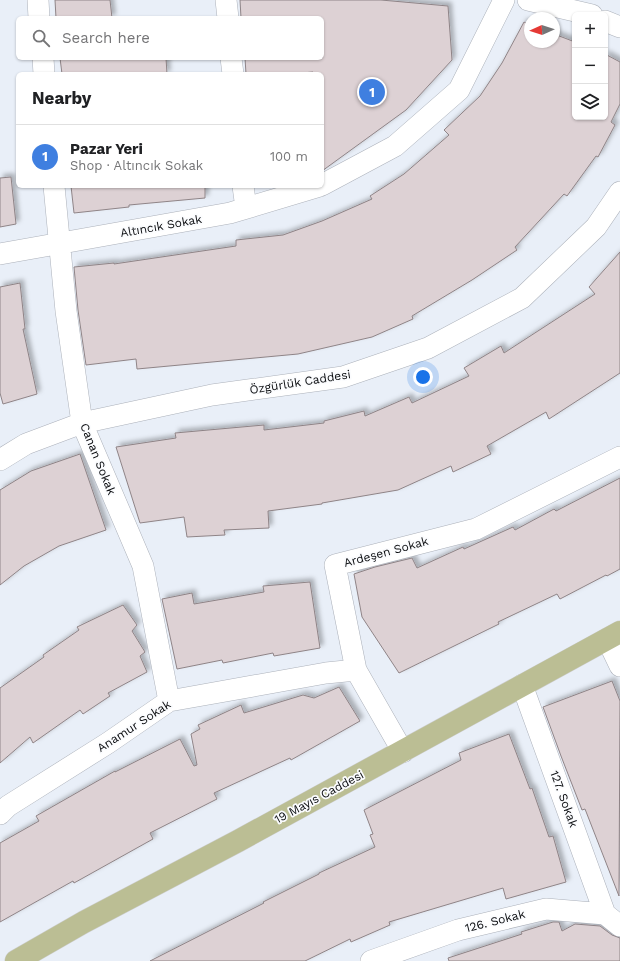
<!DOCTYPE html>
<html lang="en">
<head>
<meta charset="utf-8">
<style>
	:root { --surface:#fff; --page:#f6f6f6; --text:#202124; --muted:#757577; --line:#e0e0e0; --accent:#d93025 }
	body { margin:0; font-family:"Work Sans",sans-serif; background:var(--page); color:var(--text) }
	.controls { position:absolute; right:12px; top:12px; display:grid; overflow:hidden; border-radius:6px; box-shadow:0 1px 3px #0004 }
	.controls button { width:36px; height:36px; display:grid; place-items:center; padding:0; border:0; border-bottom:1px solid var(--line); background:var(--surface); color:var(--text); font:20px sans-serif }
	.compass { position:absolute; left:524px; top:12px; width:36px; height:36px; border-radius:50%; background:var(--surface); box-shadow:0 1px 3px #0004; rotate:267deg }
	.you { position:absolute; left:423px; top:377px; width:14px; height:14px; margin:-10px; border:3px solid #fff; border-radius:50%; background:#1a73e8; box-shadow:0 0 0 6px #1a73e833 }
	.badge { display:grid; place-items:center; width:26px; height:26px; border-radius:50%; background:var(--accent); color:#fff; font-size:13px; font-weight:700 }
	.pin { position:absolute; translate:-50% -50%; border:2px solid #fff; box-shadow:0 1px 4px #0006 }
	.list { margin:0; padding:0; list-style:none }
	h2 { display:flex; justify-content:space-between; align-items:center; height:52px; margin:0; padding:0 16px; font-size:17px }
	h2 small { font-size:13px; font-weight:400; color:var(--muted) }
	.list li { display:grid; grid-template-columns:26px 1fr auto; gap:12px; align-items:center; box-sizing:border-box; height:64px; padding:0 16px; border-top:1px solid var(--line) }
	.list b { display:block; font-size:15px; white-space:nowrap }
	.list p { margin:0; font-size:13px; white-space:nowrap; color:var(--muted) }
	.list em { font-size:13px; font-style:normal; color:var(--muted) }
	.icon { flex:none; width:22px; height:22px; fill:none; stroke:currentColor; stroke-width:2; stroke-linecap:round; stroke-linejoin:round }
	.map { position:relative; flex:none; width:620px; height:961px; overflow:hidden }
	.search { position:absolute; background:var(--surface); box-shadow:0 1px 3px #0004; left:16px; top:16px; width:308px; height:44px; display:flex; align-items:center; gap:10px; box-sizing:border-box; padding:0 14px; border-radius:6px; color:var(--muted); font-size:15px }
	.panel { position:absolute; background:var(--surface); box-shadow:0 1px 3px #0004; left:16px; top:72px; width:308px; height:116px; border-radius:6px }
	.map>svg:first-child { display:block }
	.building { fill:#ddd1d4; stroke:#8f8487; filter:url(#shadow) }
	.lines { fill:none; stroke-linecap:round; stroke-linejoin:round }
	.minor-casing { stroke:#acb1ba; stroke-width:22 }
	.major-casing { stroke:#cecfcf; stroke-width:23 }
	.minor { stroke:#fff; stroke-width:21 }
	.major { stroke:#bbbe94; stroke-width:22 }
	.labels { text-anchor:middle; stroke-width:3.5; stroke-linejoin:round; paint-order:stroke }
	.street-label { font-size:12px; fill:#0b0d10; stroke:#fbfcfe }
</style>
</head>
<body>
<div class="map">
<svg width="620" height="961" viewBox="0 0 620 961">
	<defs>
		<filter id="shadow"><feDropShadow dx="3.5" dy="-3.5" stdDeviation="2" flood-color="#0004"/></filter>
	</defs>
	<rect width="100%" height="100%" fill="#e9eff8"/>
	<path class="building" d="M55 0H110L112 18H56Z
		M240 0H381L448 6 452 60 406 110 322 171V74H313V72L291 74H246L245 58H322V18H241Z
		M524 22 530 25V42H554V34L575 42V117H605V54L620 62V104L611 122 615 125 598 157 596 156 567 196 564 194 515 247 517 250 472 280 412 316 413 319 372 337 298 354 137 369 136 359 86 365 78 310 74 267 114 263V264L236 246V240L283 235 322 221 372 199 370 196 404 174 449 135 444 130 480 96 502 63Z
		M60 58H166L167 74H62Z
		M11 177 16 224 0 227V178Z
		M71 186H205V198L129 205V207L74 213Z
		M620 252V373L549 419 546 412 487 446 491 454 453 472 451 466 398 490 322 503V504L268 511 269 528 224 530 225 535 187 537 184 517 140 523 116 447 176 438 175 433 264 425V430L324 423V421L364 411 365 416 409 397 412 403 469 376 464 368 501 346 504 353 595 294 589 287Z
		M20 283 25 329H23L37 394 3 404 0 393V287Z
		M80 454 106 530 59 546 24 566 0 585V490L31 471Z
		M620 478V569L607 576 606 575 560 599 557 594 498 622 499 624 399 673 362 617 354 574 375 567 412 558 417 568 463 547 464 549 513 527 515 530 554 509 556 511Z
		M310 582 320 648 274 656 273 653 223 663 222 660 177 669 162 599 192 593 194 604 264 592 263 586Z
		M123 605 137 625 132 631 145 652 140 656 147 672 108 693 110 696 83 714 80 710 33 743 30 737 0 763V688L44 657 43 655 79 630 77 627Z
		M612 681 620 701 619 896 585 809 582 810 561 756 543 707Z
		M339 687 360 721 291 760 290 758 214 793 217 799 150 833 153 839 74 883 73 881 0 922V843L39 821 36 816 115 771V772L180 739 194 766 197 765 191 734 200 729 198 725 241 705 244 713 303 695 314 698Z
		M509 734 530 789 532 788 549 837 553 836 566 882 506 899 503 888 389 922 390 925 351 942 350 939 305 961H150L264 903 263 902 319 874V873L375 847 370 835 373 834 364 810 461 760 459 753Z
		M553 922H559L562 931 575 924 600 926 612 935 620 938V961H449L448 958 522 934 521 932Z"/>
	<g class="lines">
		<g class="minor-casing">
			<path id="minor" d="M38 0 39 18
				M226 0 228 18
				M528 0 592 15
				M605 21 620 27
				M43 58 44 74
				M231 58 233 74
				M322 185 395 146 459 90 504 0
				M54 186 66 311 82 423 143 566 169 701
				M243 186 246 208
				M0 254 230 213 320 186
				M0 460 26 444 82 423 212 395 343 377 428 348 522 298 596 227 620 192
				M607 639 620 666
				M522 685 605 914
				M403 752 356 670 335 565 476 529 620 457
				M0 814 8 806 108 743 169 701 326 673 356 670
				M371 961 458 930 546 909 605 914 620 926"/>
		</g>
		<g class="major-casing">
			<path id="major" d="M16 961 84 922 238 841 620 632"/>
		</g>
		<use href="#minor" class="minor"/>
		<use href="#major" class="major"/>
	</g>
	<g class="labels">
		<g class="street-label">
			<text transform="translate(161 226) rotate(-10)" y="4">Altıncık Sokak</text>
			<text transform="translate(300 382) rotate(-9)" y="4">Özgürlük Caddesi</text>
			<text transform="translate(98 459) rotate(68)" y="4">Canan Sokak</text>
			<text transform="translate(386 552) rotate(-15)" y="4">Ardeşen Sokak</text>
			<text transform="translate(134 726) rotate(-33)" y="4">Anamur Sokak</text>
			<text transform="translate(319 797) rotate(-28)" y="4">19 Mayıs Caddesi</text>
			<text transform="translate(564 799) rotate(70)" y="4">127. Sokak</text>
			<text transform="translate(495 921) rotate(-14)" y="4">126. Sokak</text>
		</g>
	</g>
</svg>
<div class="controls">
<button>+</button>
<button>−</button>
<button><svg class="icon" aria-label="layers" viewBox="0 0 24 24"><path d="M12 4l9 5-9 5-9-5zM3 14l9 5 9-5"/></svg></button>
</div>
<svg class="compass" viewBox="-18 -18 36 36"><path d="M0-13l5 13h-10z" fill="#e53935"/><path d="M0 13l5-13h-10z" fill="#757577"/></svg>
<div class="you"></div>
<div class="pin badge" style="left:372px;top:92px;background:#3f7fe0">1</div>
<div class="search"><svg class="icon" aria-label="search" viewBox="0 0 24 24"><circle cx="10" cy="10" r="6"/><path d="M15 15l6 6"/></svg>Search here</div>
<section class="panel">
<h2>Nearby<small></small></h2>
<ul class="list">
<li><span class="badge" style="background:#3f7fe0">1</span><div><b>Pazar Yeri</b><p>Shop · Altıncık Sokak</p></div><em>100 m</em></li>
</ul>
</section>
</div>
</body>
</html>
